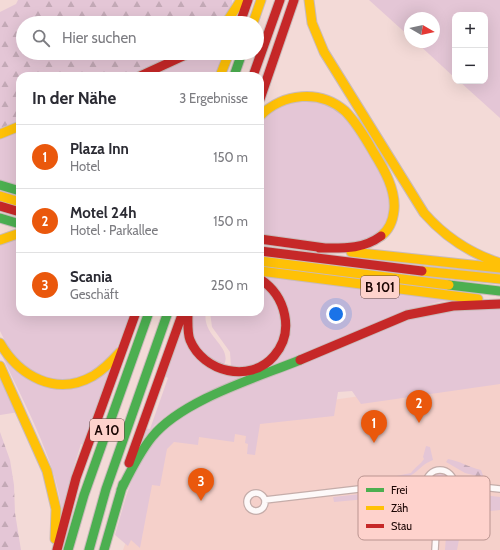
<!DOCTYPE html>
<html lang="de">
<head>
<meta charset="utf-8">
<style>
	:root { --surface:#fff; --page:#f2f2f3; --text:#2b2b33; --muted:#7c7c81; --line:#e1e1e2; --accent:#ea580c }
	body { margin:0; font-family:Cabin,sans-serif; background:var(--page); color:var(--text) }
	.controls { position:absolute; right:12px; top:12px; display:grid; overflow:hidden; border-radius:8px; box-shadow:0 4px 16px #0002 }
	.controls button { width:36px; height:36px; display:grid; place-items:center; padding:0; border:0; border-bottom:1px solid var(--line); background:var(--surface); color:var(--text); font:20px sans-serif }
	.compass { position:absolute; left:404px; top:12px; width:36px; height:36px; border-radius:50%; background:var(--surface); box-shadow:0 4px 16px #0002; rotate:99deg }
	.you { position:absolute; left:336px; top:314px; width:14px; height:14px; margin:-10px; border:3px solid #fff; border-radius:50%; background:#1a73e8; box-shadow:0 0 0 6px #1a73e833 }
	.badge { display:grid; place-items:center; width:26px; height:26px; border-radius:50%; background:var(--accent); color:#fff; font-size:13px; font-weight:700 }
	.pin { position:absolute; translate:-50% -33px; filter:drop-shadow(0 1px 2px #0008) }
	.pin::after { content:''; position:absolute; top:21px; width:14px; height:12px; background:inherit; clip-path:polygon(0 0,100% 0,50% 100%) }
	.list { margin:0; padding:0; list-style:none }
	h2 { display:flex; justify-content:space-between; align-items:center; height:52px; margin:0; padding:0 16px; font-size:17px }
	h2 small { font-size:13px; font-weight:400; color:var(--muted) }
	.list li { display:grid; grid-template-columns:26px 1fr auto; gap:12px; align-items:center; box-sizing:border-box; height:64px; padding:0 16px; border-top:1px solid var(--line) }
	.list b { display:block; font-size:15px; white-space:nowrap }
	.list p { margin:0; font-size:13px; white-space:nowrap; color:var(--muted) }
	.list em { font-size:13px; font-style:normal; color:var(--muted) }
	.icon { flex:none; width:22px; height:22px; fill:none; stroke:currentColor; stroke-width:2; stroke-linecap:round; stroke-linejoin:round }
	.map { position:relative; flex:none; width:500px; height:550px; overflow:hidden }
	.search { position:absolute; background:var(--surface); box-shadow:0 4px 16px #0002; left:16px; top:16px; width:248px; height:44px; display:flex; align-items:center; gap:10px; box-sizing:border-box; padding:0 14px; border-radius:22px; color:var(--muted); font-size:15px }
	.panel { position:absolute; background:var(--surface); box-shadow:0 4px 16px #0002; left:16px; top:72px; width:248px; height:244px; border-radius:12px }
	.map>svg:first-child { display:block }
	.built { fill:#f5d0ca }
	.green { fill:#e4c6d6 }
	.forest { fill:url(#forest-firs) }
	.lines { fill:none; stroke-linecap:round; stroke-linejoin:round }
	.street-casing { stroke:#c5adaa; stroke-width:8 }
	.fast-casing { stroke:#c9bbba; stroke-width:11 }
	.slow-casing { stroke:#c9bbba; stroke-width:11 }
	.jam-casing { stroke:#c9bbba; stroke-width:11 }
	.street { stroke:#fdf9f9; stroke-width:5.5 }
	.fast { stroke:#4caf50; stroke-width:9 }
	.slow { stroke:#ffc107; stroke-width:9 }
	.jam { stroke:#c62828; stroke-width:9 }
	.labels { text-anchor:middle; stroke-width:3.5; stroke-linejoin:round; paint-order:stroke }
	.shield { fill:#fed2cc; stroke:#5f423f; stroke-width:1 }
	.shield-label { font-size:13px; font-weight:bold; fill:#1b0503 }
	.key { fill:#fed2cc; stroke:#ba9490; stroke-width:1 }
	.key-label { font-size:11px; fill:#1b0503 }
</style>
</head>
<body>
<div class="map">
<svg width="500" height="550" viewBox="0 0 500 550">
	<defs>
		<pattern id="forest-firs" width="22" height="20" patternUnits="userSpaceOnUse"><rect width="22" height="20" fill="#e4c6d6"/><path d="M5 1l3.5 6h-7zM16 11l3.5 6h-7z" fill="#c3a9b6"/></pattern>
	</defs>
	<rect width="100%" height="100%" fill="#f3dad7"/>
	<path class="built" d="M500 376V550H123L164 436 194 420Z"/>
	<path class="green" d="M369 0H500V118L459 81H485V15H455V78L416 42H434V18H410V37Z
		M199 53H227L218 76H152Z
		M301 99C311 100 324 101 333 107 350 118 358 135 368 152 374 161 383 173 387 183 395 210 389 235 359 244 340 250 283 237 260 234V123C270 108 284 103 301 99Z
		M20 130V187L0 181V138Z
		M20 236V312H132L115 352 111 358 85 378 50 380 24 367 10 351 0 331V245L8 240Z
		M266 276 461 299 439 302 405 311 169 414 155 425 143 439 141 438 145 428 150 429 168 378 163 375 182 322 207 366 256 372 289 328 265 279Z
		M260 282 274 294 284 322 275 350 252 367H231L230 352 212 327 210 312H260Z
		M500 308V384L361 404 352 391 338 392 334 416 260 424 255 455 247 454 248 444 245 443 246 436 235 434 234 442 199 437 198 445 174 442 167 449 160 486 152 485 140 548 131 540 128 546 115 535C127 493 137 448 174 421 181 416 190 412 198 407L404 320 434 311Z
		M190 312H206C201 336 233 346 224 365L211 362 193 341Z
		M0 351 51 387 111 367 86 446 81 444 73 470 77 472 62 512C56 459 22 400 0 351Z
		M0 370 19 412 0 415Z
		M426 446 430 447 433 460C417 466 414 481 395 479L396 476 411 473C415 467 420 465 424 459L423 457Z
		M430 484a10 10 0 1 1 20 0a10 10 0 1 1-20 0Z
		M408 489C424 494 427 507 429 522 418 520 421 503 409 495L334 502 333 497Z
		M483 495 500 497V510L471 513 462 524 457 550H445C448 518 443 497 483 495Z"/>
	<path class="forest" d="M18 0H232V9L221 23H23V53H182L129 76H20V121L0 128V12L16 4Z
		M0 432 10 460 14 485 15 513 21 550H0Z
		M448 459C460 461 468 467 481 470L484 478 465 473 446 462Z"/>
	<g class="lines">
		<g class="street-casing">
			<path id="street" d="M426 484a14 14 0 1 1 28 0a14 14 0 1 1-28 0Z
				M454 484 500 489
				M247 502a9 9 0 1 1 18 0a9 9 0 1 1-18 0Z
				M265 500 393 485 426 484
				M435 550 438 498"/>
		</g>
		<g class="fast-casing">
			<path id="fast" d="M234 76 242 53
				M0 185 20 191
				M0 218 20 224
				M449 285 500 291
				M121 490C130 472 139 453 152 437 182 400 256 378 300 360
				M68 550 84 495 149 312
				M89 550 106 489 168 312
				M104 550 123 484"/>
		</g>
		<g class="slow-casing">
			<path id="slow" d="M309 0 312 23 324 52 424 213C445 237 469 253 500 263
				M226 23 241 0
				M253 23 261 0
				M220 76 229 53
				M260 116C283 93 320 89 345 111 357 123 366 139 374 153 384 169 396 190 394 210 393 220 389 230 381 236
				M0 134 20 126
				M0 196 20 202
				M0 240 20 233
				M351 252 500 268
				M260 261 449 285
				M260 271 478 299
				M422 271 500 279
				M0 343C19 376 56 397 93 376 103 370 112 361 120 352
				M0 366 47 471 56 509 55 539"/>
		</g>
		<g class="jam-casing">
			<path id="jam" d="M240 23 248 0
				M140 76 190 53
				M253 76 280 0
				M260 99 294 0
				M0 206 20 212
				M260 239 325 248
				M319 248C342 248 362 250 381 236
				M260 251 422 271
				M188 312C188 320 187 332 190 340 203 372 250 384 274 356 295 332 286 296 260 279
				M300 360 407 315 453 306 500 304
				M129 463 183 312
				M57 550 76 478 136 312"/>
		</g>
		<use href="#street" class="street"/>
		<use href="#fast" class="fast"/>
		<use href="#slow" class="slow"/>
		<use href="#jam" class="jam"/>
	</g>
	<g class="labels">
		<g class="shield">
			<rect x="361" y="276" width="38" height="22" rx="3"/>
			<rect x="90" y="419" width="34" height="22" rx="3"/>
		</g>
		<g class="shield-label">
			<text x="380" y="292">B 101</text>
			<text x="107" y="435">A 10</text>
		</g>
	</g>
	<rect x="358" y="476" width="132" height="64" rx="6" class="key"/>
	<rect x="366" y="488" width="18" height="4" fill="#4caf50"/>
	<rect x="366" y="506" width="18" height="4" fill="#ffc107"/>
	<rect x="366" y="524" width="18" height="4" fill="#c62828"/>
	<g class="key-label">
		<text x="391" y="494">Frei</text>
		<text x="391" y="512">Zäh</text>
		<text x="391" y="530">Stau</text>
	</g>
</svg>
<div class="controls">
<button>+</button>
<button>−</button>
</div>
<svg class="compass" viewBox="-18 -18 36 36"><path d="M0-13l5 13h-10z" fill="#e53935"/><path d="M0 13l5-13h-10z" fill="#7c7c81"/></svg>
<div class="you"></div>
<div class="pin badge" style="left:374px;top:443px">1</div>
<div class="pin badge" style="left:419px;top:423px">2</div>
<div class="pin badge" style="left:201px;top:501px">3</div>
<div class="search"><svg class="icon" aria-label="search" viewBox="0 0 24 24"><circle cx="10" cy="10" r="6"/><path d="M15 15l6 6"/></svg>Hier suchen</div>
<section class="panel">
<h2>In der Nähe<small>3 Ergebnisse</small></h2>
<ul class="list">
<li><span class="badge">1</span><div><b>Plaza Inn</b><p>Hotel</p></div><em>150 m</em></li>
<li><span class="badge">2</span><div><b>Motel 24h</b><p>Hotel · Parkallee</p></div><em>150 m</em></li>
<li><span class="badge">3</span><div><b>Scania</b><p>Geschäft</p></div><em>250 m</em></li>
</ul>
</section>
</div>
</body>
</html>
